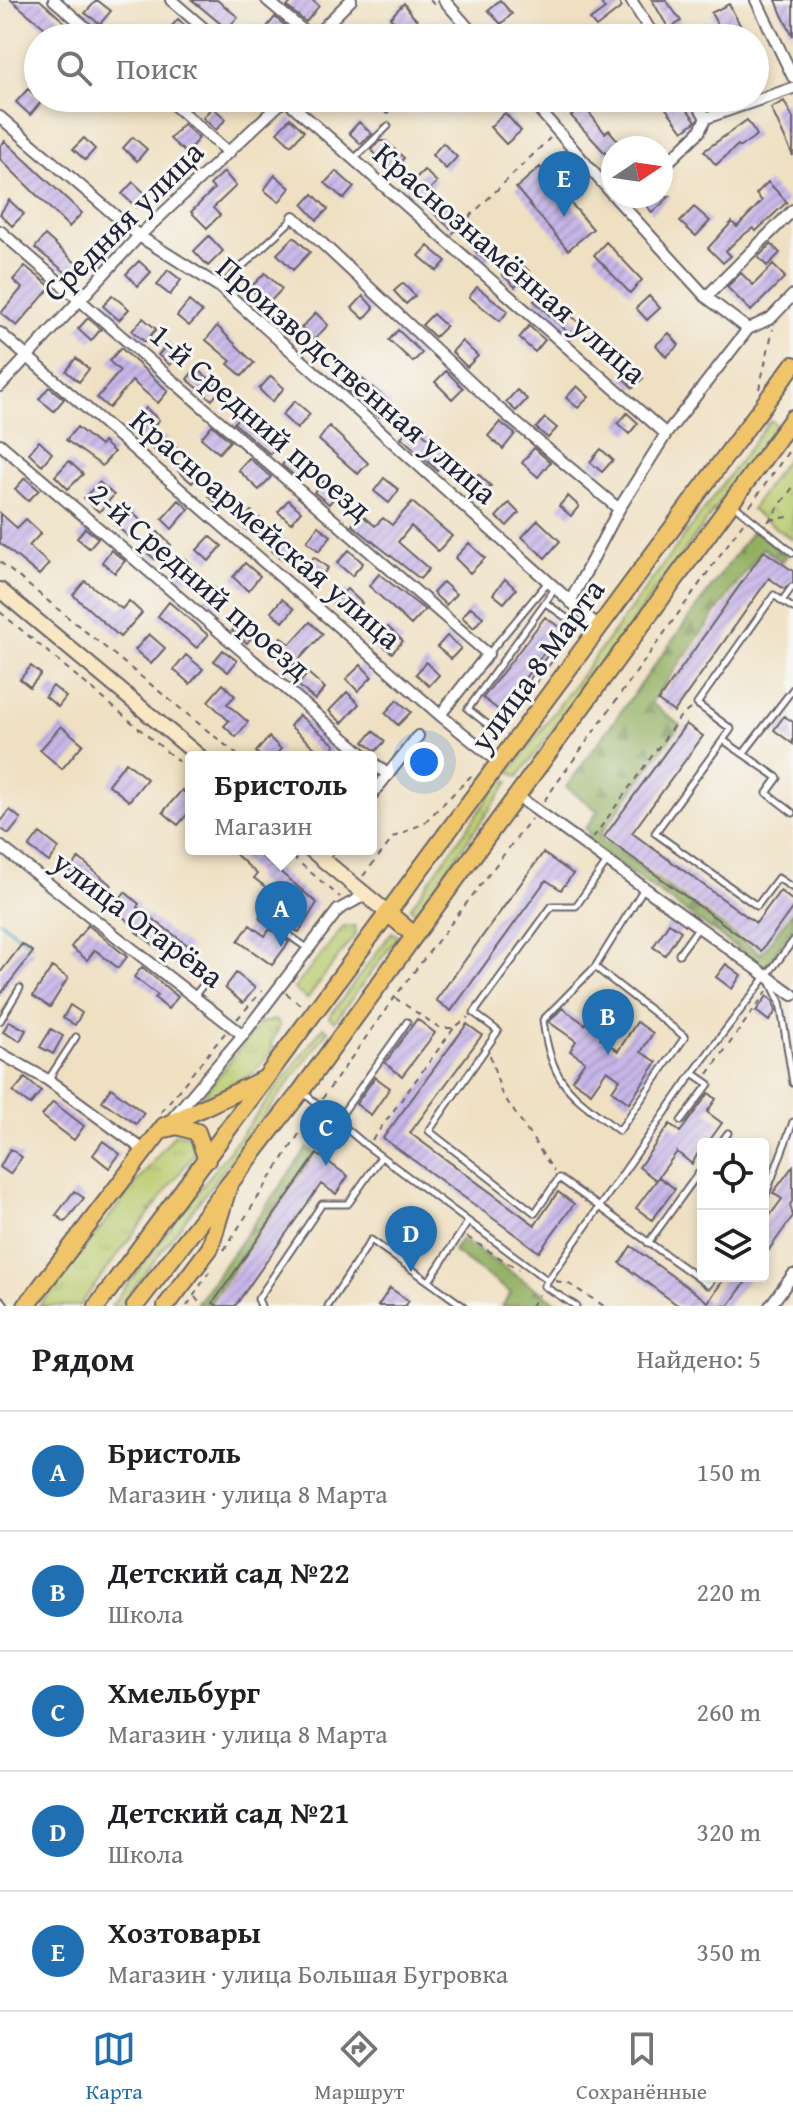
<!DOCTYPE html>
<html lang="ru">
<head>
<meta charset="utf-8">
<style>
	:root { --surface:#fff; --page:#f2f2f2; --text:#202124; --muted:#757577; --line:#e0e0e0; --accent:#1f6fb2 }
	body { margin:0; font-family:"Gentium Book Plus",serif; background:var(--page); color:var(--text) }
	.controls { position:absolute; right:24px; bottom:24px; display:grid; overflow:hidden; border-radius:8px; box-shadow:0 4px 12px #0003 }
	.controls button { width:72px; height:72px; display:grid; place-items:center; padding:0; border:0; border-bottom:2px solid var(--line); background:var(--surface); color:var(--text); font:40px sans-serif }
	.compass { position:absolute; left:601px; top:136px; width:72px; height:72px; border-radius:50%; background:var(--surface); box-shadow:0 4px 12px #0003; rotate:77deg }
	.you { position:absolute; left:424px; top:762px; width:28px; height:28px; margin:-20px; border:6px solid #fff; border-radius:50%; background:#1a73e8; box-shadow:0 0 0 12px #1a73e833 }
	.badge { display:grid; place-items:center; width:52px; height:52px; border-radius:50%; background:var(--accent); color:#fff; font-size:26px; font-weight:700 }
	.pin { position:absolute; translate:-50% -66px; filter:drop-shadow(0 2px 4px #0008) }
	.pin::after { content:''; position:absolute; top:42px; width:28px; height:24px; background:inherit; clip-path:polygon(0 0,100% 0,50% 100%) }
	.popup { position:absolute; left:185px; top:751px; width:192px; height:104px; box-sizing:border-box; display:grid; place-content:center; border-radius:8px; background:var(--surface); filter:drop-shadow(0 2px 6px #0005); font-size:26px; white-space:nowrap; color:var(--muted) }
	.popup b { font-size:30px; color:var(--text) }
	.popup::after { content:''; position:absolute; left:50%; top:100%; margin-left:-16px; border:16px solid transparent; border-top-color:var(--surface) }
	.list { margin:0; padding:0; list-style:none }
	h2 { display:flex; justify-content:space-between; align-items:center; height:104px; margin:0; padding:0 32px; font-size:34px }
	h2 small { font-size:26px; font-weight:400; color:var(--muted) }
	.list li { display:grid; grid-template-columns:52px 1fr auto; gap:24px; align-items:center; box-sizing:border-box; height:120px; padding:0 32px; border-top:2px solid var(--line) }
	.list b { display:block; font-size:30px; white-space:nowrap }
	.list p { margin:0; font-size:26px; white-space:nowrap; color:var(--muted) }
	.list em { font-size:26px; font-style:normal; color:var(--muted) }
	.icon { flex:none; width:44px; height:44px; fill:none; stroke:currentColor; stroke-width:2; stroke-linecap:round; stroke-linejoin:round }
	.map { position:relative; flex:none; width:793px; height:1306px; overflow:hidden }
	.search { position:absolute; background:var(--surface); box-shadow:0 4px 12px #0003; left:24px; right:24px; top:24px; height:88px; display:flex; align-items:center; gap:20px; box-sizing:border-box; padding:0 28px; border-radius:44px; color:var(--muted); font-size:30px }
	.sheet { height:704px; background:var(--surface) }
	nav { display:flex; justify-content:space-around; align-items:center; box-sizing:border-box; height:112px; border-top:2px solid var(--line); background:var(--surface); font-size:22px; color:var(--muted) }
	nav a { display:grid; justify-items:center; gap:4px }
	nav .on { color:var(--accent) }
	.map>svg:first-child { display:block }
	.grass { fill:url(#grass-tufts); stroke:#6e7654; stroke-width:2 }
	.forest { fill:url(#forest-firs); stroke:#5a684e; stroke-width:2 }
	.park { fill:url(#park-crowns); stroke:#6e7654; stroke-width:2 }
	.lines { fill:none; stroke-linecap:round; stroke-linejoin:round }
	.stream { stroke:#46b2c3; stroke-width:3 }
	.building { fill:url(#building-hatch) }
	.lane-casing { stroke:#6a646a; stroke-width:9 }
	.street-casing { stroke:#6a646a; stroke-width:14 }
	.secondary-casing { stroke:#6a646a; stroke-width:18 }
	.primary-casing { stroke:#6a646a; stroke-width:20 }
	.path { stroke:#6a646a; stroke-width:2; stroke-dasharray:6 6; stroke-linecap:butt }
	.lane { stroke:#fff; stroke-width:5 }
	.street { stroke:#fff; stroke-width:10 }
	.secondary { stroke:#f9e7c3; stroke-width:14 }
	.primary { stroke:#f0c469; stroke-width:16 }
	.labels { text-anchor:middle; stroke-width:6; stroke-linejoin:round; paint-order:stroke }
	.street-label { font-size:32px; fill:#22223b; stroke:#f6f6f2 }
</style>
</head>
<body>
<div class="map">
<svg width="793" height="1306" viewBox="0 0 793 1306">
	<defs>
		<pattern id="grass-tufts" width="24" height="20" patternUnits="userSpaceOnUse" patternTransform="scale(2)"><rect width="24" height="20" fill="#b9cb6e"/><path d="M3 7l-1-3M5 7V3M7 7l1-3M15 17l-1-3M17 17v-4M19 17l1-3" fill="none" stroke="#9fae60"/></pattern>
		<pattern id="forest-firs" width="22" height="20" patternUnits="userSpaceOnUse" patternTransform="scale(2)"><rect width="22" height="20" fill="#92af61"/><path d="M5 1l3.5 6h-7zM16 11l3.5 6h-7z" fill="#778e51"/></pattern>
		<pattern id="park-crowns" width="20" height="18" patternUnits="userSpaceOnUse" patternTransform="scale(2)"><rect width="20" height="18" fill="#b9cb6e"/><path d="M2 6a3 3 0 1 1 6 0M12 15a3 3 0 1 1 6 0" fill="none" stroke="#9fae60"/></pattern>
		<pattern id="building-hatch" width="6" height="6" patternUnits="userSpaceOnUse" patternTransform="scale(2)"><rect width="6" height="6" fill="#c7b6e8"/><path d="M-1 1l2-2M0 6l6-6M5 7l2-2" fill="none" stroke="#ab9cc8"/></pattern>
	</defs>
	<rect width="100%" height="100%" fill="#f6f6f2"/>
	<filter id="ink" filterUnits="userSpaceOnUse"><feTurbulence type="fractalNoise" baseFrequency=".0125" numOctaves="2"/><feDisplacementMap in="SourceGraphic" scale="16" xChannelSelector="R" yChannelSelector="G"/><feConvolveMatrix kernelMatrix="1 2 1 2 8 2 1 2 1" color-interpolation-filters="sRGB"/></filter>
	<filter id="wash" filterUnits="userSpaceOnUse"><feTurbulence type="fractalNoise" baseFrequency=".006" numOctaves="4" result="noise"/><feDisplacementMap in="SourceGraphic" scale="32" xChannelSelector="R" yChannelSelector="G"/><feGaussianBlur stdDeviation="1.8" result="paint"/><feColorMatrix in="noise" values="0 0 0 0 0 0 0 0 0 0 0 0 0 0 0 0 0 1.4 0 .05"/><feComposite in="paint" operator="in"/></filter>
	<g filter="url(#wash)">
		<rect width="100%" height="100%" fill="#efe0c2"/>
		<path class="grass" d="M770 420 777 425 518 777 510 772Z
			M503 778 509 782 416 913 410 908Z
			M344 926H355L356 933 307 999 294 989Z
			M392 932 398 936 335 1021 329 1017Z
			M276 1020 280 1026 271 1043 272 1051 252 1074 198 1102 260 1023Z
			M323 1027 328 1031 120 1306H111Z
			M175 1134 189 1135 194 1154 79 1306H39Z"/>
		<path class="forest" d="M753 530 787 555 782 562 763 548 651 703 680 725 599 837 761 954 793 911V927L765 968 585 840 590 834 585 829 598 811 566 787Z
			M307 1148 315 1153 210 1303 212 1306H195Z
			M461 1239 556 1302 554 1306H502L511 1293 453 1251Z"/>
		<path class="park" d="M793 449V540L751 510Z"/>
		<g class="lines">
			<path class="stream" d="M0 921 31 945"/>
		</g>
		<g id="blocks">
			<path class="building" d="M11 0H40L82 38H57Z
				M97 0 111 11 100 24 85 13Z
				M192 0H217L238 17 227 29Z
				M293 0H312L319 6 306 22 287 7Z
				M500 0 512 14 501 24 488 10Z
				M599 0H617L622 7 596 27 590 20 605 9Z
				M652 0H666L681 21 669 29Z
				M776 0H793V36L782 15Z
				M404 3 412 15 435 38H415L390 18Z
				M729 4 747 38H734L729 26 721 31 711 13Z
				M275 17 291 31 285 38H258Z
				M178 19 190 30 183 38H172L166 33Z
				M28 89 42 101 30 115 16 102Z
				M379 98H392L397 103 387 114 375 102Z
				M658 98H678L696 121 683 131Z
				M784 101 793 118V156L771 108Z
				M584 106 605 133 609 130 619 142 606 154 571 116Z
				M212 107 226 119 216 130 203 118Z
				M505 113 521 131 506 144 490 127Z
				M290 118 304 131 291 145 277 132Z
				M747 120 757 135 740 147 738 145 716 165 704 151Z
				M359 122 372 134 361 144 349 133Z
				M183 124 199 138 186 153 170 139Z
				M133 137 147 149 137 161 123 148Z
				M84 138 95 149 85 160 73 149Z
				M5 141 82 213 69 227 0 159V146Z
				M380 141H386L404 158 393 170 371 150Z
				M443 143 457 157 446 169 432 155Z
				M540 167 593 229 568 250 516 188Z
				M424 170 437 182 430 189 460 218 450 228 406 188Z
				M336 171 354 187 344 199 325 183Z
				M224 172 236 186 213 208 220 215 207 228 191 212 214 189 210 185Z
				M275 175 290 188 279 202 264 190Z
				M133 182 147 195 136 207 122 194Z
				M768 182 787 202 756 231 753 228 738 239 726 251 731 256 723 263 708 248 732 222 737 227 762 201 756 194Z
				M313 194 328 209 317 220 303 205Z
				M641 196H670L652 213Z
				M9 200 24 214 12 226 0 214Z
				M694 207 710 221 696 236 680 222Z
				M45 235 78 265 69 275 35 248Z
				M209 236 223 251 208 266 194 251Z
				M294 237 310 252 293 270 277 254Z
				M485 239 497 251 486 261 474 250Z
				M606 242 642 280 630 293 594 255Z
				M771 244 780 253 767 266 758 257Z
				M428 246 446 261 437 271 419 256Z
				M516 259 530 272 515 287 502 274Z
				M139 261 151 272 138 286 126 274Z
				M773 265 785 277 751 311 727 287 741 273 753 285Z
				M25 266 51 287 17 326 1 313 22 288 13 280Z
				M168 270 181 280 170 295 157 285Z
				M265 273 282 289 267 305 250 288Z
				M403 283 415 296 406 304 394 291Z
				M477 287 508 311 500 321 469 297Z
				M545 289 583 327 573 337 534 301Z
				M112 295 129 309 119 320 103 306Z
				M363 296 374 308 364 319 352 308Z
				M649 296 660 308 647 320 636 308Z
				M189 301 202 312 189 326 177 316Z
				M316 313 328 325 314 340 301 328Z
				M433 314 446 326 435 337 422 325Z
				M88 318 101 329 91 341 78 329Z
				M143 318 156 329 145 342 132 331Z
				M217 326 254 363 242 376 228 364 231 361 206 340Z
				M529 326 545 340 535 352 519 338Z
				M398 330 422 353 413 362 389 340Z
				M669 333 679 345 666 357 656 345Z
				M462 341 478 356 467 367 452 352Z
				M168 344 180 354 170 365 158 355Z
				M121 348 168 391 158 403 132 381 109 408 97 398 120 371 109 361Z
				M76 358 89 369 79 382 66 371Z
				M631 366 643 378 633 388 621 376Z
				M196 368 221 389 212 400 187 379Z
				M353 371 391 403 379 417 341 385Z
				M446 371 463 388 452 399 435 382Z
				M271 376 284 388 272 402 259 389Z
				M577 386 589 397 578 408 566 398Z
				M49 387 64 399 54 411 39 399Z
				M517 390 527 399 516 411 506 402Z
				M295 401 310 414 297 429 282 415Z
				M146 408 159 420 141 439 129 427Z
				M245 409 255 418 251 423 277 445 270 454 234 423Z
				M627 413 638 423 629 434 618 424Z
				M545 418 557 428 548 438 536 428Z
				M500 422 515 434 503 449 488 436Z
				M212 425 230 441 219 453 201 438Z
				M413 425 450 456 437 470 401 437Z
				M329 426 368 463 358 474 319 440Z
				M77 427 100 446 103 442 114 452 102 466 66 440Z
				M164 436 177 448 167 460 153 449Z
				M39 441 52 453 42 465 29 453Z
				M534 448 550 462 538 477 522 463Z
				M601 449 613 460 602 472 590 462Z
				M292 453 306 465 296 477 282 465Z
				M249 458 271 477 259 490 238 470Z
				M189 459 203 471 192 483 178 471Z
				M69 461 83 474 68 489 55 476Z
				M478 474 491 486 479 500 466 488Z
				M25 478 39 490 28 501 15 489Z
				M384 478 399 490 389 503 374 491Z
				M323 481 338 493 329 504 314 492Z
				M99 482 114 495 99 512 84 498Z
				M220 485 231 495 220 507 209 496Z
				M568 496 579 506 571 516 559 506Z
				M179 500 189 509 172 529 162 519Z
				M288 500 301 511 291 523 278 512Z
				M412 502 452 536 438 551 411 526 398 542 429 569 420 579 352 525 360 514 375 526 383 518 392 525Z
				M509 503 519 513 507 526 496 517Z
				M127 509 142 521 129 537 114 524Z
				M251 511 263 522 252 534 240 523Z
				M0 513 17 528 26 519 41 533 29 546 49 564 39 575 0 543Z
				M538 520 560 541 545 558 522 537Z
				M318 526 331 536 319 551 307 541Z
				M85 528 98 538 89 548 77 538Z
				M158 532 171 545 157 561 143 549Z
				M280 535 293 547 282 560 269 548Z
				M210 536 222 546 209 561 197 550Z
				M469 543 485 558 470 573 455 558Z
				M111 550 125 561 115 573 102 562Z
				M349 550 363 563 352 576 337 563Z
				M764 551 793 571V582L784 589 769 578 674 712 658 701Z
				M314 557 328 568 314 585 300 573Z
				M185 559 196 570 185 581 174 570Z
				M245 563 260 576 248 591 233 577Z
				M379 574 425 610 411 625 369 586Z
				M505 579 516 589 504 603 493 594Z
				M85 581 122 609 129 601 142 613 120 637 73 595Z
				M443 582 456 594 446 605 433 593Z
				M213 587 226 598 217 610 204 599Z
				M347 589 362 603 349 618 333 604Z
				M282 599 294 609 283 622 271 612Z
				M169 602 208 635 197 648 158 616Z
				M471 607 483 617 474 628 462 617Z
				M244 617 258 629 247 643 232 631Z
				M545 617 562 629 500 711 483 698Z
				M310 622 323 634 291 668 270 651 281 637 290 644Z
				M388 627 403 641 392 653 376 640Z
				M149 634 165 648 151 664 135 650Z
				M447 636 461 648 451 659 437 647Z
				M223 650 237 661 228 672 214 661Z
				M186 655 203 669 190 684 174 670Z
				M426 662 439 675 429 686 416 674Z
				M361 665 372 677 358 691 346 679Z
				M31 666 41 674 30 687 20 679Z
				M308 673 325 688 315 700 298 685Z
				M223 684 235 696 227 704 248 722 236 737 224 726 229 721 208 701Z
				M53 686 66 697 58 707 45 696Z
				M347 692 359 704 342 723 329 711Z
				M397 700 411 712 398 725 385 713Z
				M299 715 335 745 325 757 290 726Z
				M784 716 793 722V744L774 730Z
				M686 724 703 736 632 833 756 923 780 891 793 901V907L761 951 604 837Z
				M61 726 83 744 62 769 40 750Z
				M373 731 385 741 376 751 364 742Z
				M269 737 281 749 274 757H261L256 752Z
				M126 762 147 779 129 801 108 784Z
				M182 790 191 799V810L178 825 163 812Z
				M10 810 21 819 9 834 0 828V823Z
				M40 833 59 848 49 862 29 847Z
				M230 849H253L317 903 299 932 285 926 296 911 254 878 257 874Z
				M543 853 573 874 561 890 546 880 451 1011 436 1000Z
				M79 858 111 885 97 899 67 874Z
				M125 892 139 904 137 907 190 947 178 963 136 932 138 929 112 908Z
				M669 923 681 931 665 955 653 947Z
				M88 925 127 957 118 968 95 950 87 960 71 947Z
				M250 925 265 936 270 929 289 942 272 965 238 941Z
				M22 944 33 952 0 995V973Z
				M726 964 741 975 732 989 716 977Z
				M52 967 68 978 50 1007 33 996Z
				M142 967 178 997 168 1009 155 998 158 995 134 977Z
				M236 973 255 988 243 1003 225 988Z
				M767 996 773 1001 776 1011 769 1021 756 1011Z
				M70 1005 82 1013 75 1025 63 1018Z
				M562 1008 585 1024 595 1008 612 1020 600 1038 618 1051 637 1022 653 1033 641 1052 657 1062 629 1103 612 1091 620 1079 607 1070 591 1093 572 1080 585 1061 570 1051 576 1041 549 1022Z
				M417 1019 435 1033 402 1076 385 1063Z
				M9 1021 26 1030 20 1041 3 1032Z
				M467 1024 482 1035 410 1133 535 1225 558 1192 574 1204 539 1252 383 1138Z
				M51 1029 63 1036 53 1054 40 1047Z
				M375 1077 390 1088 371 1115 356 1104Z
				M25 1078 41 1091 30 1105 13 1092Z
				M111 1088 144 1113 136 1124 102 1101Z
				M709 1093 716 1099 707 1112 722 1123 707 1144H703L692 1164 677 1152 656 1180 639 1167 670 1124 680 1132Z
				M53 1102 84 1126 74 1140 42 1116Z
				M103 1141 120 1154 109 1168 93 1155Z
				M10 1149 22 1157 10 1174 0 1167Z
				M317 1154 348 1176 336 1194 321 1184 235 1306H218L213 1303Z
				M793 1166V1200L790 1205 793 1216 763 1258V1225L782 1199 773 1193Z
				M659 1177 675 1189 652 1220 636 1208Z
				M74 1191 84 1198 65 1222 56 1215Z
				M631 1246 708 1302 726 1276H750L728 1306H679L620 1263Z
				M390 1288 409 1301 405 1306H378Z"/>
		</g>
	</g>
	<g filter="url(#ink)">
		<use href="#blocks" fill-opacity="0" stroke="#6a646a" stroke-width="2"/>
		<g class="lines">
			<g class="lane-casing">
				<path id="lane" d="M354 159 388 126
					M220 287 294 218
					M735 506 793 553
					M792 587 782 601 774 595 697 704 731 729 655 833 757 906 778 878 793 888
					M782 601 793 608
					M547 604 575 624 496 731 468 709 554 590
					M489 653 547 583
					M723 740 778 778 767 793 793 813
					M743 754 793 689
					M607 862 576 906H552L474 1013 498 1031 429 1131 535 1213 559 1178 708 1285 714 1276
					M263 917 307 948
					M679 954 698 928
					M595 967 543 1020C551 1085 570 1093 619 1131L685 1037 595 967 644 888
					M770 981 780 1002 793 1083
					M195 995 207 980
					M0 1021 20 988
					M48 1080 76 1037
					M304 1093 367 1146 547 1280
					M337 1121 407 1022
					M681 1121 709 1084 693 1073
					M720 1144 728 1133
					M763 1202 793 1122
					M648 1243 703 1167
					M429 1281 468 1222
					M261 1306 258 1299 322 1204H348L381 1157
					M328 1306 371 1240 463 1306
					M576 1306 544 1286 693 1073 793 941"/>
			</g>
			<g class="street-casing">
				<path id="street" d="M54 0 98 38
					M171 0 215 38
					M267 0 312 38
					M444 0 477 38
					M631 0 655 38
					M756 0 793 77
					M313 38 351 0
					M166 98 229 153
					M284 98 666 434
					M529 98 613 195
					M694 98 706 118
					M0 117 139 236 220 287 600 628
					M661 169 699 132 706 118 793 88
					M614 196 706 297 748 329 771 318 793 295
					M623 206 633 196
					M294 217 496 406 619 509
					M0 231 488 654 440 715
					M706 297 793 210
					M0 333 440 715 500 763
					M0 386 139 236 286 98
					M0 444 366 757
					M570 602 619 509 666 434 748 329
					M371 761 388 775
					M371 796 418 736
					M517 796 793 995
					M0 846 243 1035
					M321 858 329 849
					M0 1053 48 1080 145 1151
					M171 1120 243 1035 338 910 365 895
					M0 1302 3 1306
					M770 1306 793 1275"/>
			</g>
			<g class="secondary-casing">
				<path id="secondary" d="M0 590 200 757
					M310 849 389 914"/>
			</g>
			<g class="primary-casing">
				<path id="primary" d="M389 914 414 935
					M165 1129 177 1126 197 1132 207 1160
					M26 1306 164 1126 264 1079
					M97 1306 793 365
					M135 1306 301 1091 793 418
					M166 1306 210 1248 228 1188"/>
			</g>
			<path class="path" d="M430 0 436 7
				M452 234 550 138
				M759 389 773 329
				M750 506 793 445
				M770 520 793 516
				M768 522 793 487
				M0 562 240 757
				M0 612 191 772
				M544 801 743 523
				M593 838 680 717 690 709
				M283 849 340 897
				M363 876 394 837 424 823 471 776
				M286 993 303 1007
				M395 998 440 1028H454L468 1017
				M237 1019 262 991
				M490 1055 501 1092 554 1171
				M708 1074 767 991
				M322 1099 394 998 531 819
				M161 1112 225 1033
				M372 1140 454 1028
				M467 1237 519 1270
				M224 1250 314 1111
				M556 1281 569 1284 604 1306
				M195 1297 202 1306
				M187 1306 209 1272
				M531 1306 539 1294"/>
			<use href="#lane" class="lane"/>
			<use href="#street" class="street"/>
			<use href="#secondary" class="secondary"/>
			<use href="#primary" class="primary"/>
		</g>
	</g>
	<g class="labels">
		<g class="street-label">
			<text transform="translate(123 221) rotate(-45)" y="11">Средняя улица</text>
			<text transform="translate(510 263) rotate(41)" y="11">Краснознамённая улица</text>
			<text transform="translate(357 380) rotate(41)" y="11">Производственная улица</text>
			<text transform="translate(261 422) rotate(41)" y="11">1-й Средний проезд</text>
			<text transform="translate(266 529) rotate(41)" y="11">Красноармейская улица</text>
			<text transform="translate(200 581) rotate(41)" y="11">2-й Средний проезд</text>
			<text transform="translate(537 665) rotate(-54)" y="11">улица 8 Марта</text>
			<text transform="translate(138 919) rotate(37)" y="11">улица Огарёва</text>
		</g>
	</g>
</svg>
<div class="controls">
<button><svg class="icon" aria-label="locate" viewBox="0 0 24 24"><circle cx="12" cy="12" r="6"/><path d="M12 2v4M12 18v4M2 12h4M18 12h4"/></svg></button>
<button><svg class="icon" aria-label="layers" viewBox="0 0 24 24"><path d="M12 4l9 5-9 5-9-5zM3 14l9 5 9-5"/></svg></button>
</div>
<svg class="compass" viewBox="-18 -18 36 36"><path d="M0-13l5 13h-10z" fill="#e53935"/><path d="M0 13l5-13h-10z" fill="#757577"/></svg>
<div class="you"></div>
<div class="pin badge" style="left:281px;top:947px">A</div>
<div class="popup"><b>Бристоль</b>Магазин</div>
<div class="pin badge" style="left:608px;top:1055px">B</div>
<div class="pin badge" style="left:326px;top:1166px">C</div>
<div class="pin badge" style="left:411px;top:1272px">D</div>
<div class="pin badge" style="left:564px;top:217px">E</div>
<div class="search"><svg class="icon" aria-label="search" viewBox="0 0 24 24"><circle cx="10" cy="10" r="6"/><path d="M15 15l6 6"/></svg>Поиск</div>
</div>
<section class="sheet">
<h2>Рядом<small>Найдено: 5</small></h2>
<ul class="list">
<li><span class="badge">A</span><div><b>Бристоль</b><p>Магазин · улица 8 Марта</p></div><em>150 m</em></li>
<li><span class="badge">B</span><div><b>Детский сад №22</b><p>Школа</p></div><em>220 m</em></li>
<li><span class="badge">C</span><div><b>Хмельбург</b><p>Магазин · улица 8 Марта</p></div><em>260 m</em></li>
<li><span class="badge">D</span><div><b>Детский сад №21</b><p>Школа</p></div><em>320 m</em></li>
<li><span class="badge">E</span><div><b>Хозтовары</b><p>Магазин · улица Большая Бугровка</p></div><em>350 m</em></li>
</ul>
</section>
<nav>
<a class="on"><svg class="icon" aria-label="map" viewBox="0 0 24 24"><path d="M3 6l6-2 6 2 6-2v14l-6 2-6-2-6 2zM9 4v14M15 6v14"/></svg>Карта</a>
<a><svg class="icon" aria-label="directions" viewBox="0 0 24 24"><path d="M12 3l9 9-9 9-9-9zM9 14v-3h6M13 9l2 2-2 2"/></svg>Маршрут</a>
<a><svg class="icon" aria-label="saved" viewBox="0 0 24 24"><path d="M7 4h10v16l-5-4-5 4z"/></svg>Сохранённые</a>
</nav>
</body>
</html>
